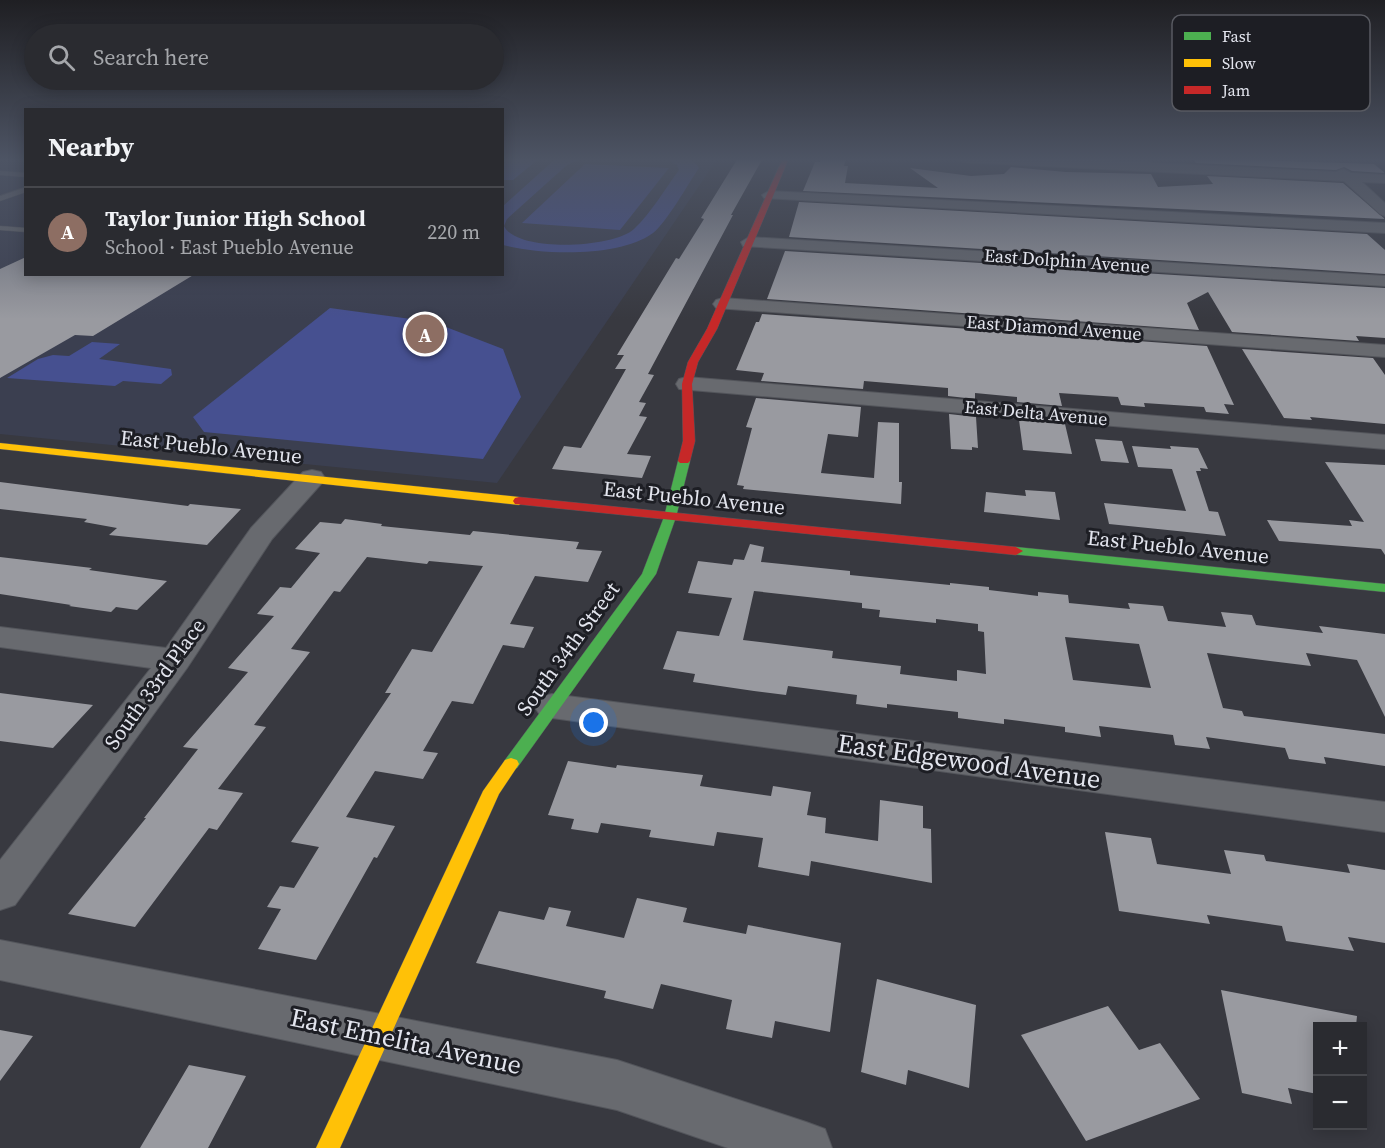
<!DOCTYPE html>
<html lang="en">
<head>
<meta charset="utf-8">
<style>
	:root { --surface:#2a2b30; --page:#323338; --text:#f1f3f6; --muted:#a5a7ab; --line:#46474c; --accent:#a7a9b1 }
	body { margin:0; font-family:"Source Serif 4",serif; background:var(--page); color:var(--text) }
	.controls { position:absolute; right:18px; bottom:18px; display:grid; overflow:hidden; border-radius:0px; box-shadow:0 3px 15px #0003 }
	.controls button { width:54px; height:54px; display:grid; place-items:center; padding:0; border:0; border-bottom:2px solid var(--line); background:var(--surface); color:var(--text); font:30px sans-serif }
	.you { position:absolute; left:594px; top:723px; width:21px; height:21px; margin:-15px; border:4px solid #fff; border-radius:50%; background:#1a73e8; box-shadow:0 0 0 9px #1a73e833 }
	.badge { display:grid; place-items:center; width:39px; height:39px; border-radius:50%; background:var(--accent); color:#fff; font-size:20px; font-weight:700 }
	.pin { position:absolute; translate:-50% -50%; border:3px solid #fff; box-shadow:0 2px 6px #0006 }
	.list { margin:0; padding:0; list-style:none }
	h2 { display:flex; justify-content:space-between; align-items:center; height:78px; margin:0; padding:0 24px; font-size:26px }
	h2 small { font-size:20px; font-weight:400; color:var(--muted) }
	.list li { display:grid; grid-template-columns:39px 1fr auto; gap:18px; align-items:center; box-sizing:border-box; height:90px; padding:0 24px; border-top:2px solid var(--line) }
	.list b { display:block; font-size:22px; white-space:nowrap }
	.list p { margin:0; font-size:20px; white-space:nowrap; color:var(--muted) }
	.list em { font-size:20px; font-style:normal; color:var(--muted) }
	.icon { flex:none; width:33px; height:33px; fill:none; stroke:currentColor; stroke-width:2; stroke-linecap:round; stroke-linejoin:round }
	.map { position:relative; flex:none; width:1385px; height:1148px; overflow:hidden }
	.search { position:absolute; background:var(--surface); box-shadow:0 3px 15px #0003; left:24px; top:24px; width:480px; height:66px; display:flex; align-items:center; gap:15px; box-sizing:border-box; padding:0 21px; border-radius:33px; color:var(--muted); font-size:22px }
	.panel { position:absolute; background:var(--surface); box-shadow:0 3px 15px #0003; left:24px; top:108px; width:480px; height:168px; border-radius:0px }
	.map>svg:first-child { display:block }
	.built { fill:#3b3f50 }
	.green { fill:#465090 }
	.building { fill:#999aa0; fill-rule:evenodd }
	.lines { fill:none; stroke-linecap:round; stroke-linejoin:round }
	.lane-casing { stroke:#53555b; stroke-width:1 }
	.street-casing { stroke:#53555b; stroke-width:2 }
	.fast-casing { stroke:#53555b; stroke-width:1 }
	.slow-casing { stroke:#53555b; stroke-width:1 }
	.jam-casing { stroke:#53555b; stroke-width:1 }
	.lane { fill:#686a6f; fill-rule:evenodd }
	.street { fill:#686a6f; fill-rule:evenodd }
	.fast { fill:#4caf50; fill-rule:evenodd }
	.slow { fill:#ffc107; fill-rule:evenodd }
	.jam { fill:#c62828; fill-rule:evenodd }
	.labels { text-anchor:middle; stroke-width:6; stroke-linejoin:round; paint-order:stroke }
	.far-street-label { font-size:18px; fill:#e3e5ee; stroke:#1d1e24 }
	.street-label { font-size:21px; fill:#e3e5ee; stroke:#1d1e24 }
	.near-street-label { font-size:26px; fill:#e3e5ee; stroke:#1d1e24 }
	.key { fill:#1d1e24; stroke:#585a61; stroke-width:1.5 }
	.key-label { font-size:16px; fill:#e3e5ee }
</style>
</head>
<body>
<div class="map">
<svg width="1385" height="1148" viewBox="0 0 1385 1148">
	<rect width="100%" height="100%" fill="#383940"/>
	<path class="built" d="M16 158H25L26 274H502L503 158H718L497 483 0 434V164Z"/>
	<path class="green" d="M503 158H540L513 180H503Z
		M560 158H583L567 165 507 219 504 226C517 253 614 248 634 229 651 213 665 189 679 170L677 165 664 158C677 158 692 155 699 168 688 184 667 222 653 233 619 258 541 255 503 245V206L553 161Z
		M585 164 669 168 620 230 522 223Z
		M330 308 433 322 503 349 521 397 483 459 204 432 193 417Z
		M92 342 120 344 99 359 171 369 172 375 161 384 123 381 115 386 7 378 38 359 53 355 69 356Z"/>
	<path class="building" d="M738 158H763L731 215H733L648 374 654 375 639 402 646 403 639 416 647 417 627 454 651 456 642 478 552 469 564 446 581 448 626 369H615L624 355H617L676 258 679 259 704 219 701 218Z
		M821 158 846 159 844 166H848L845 183 938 188 910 168 971 176 1004 174 1011 167 1066 172 1151 174 1158 187 1213 184 1207 176 1343 183 1385 219 803 191 815 162H820Z
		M1192 158 1374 164 1385 173 1352 171 1344 167 1336 170 1196 163Z
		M799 202 1367 234 1385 250V274L789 237Z
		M785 251 1385 288V338L1356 336 1359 341 1232 332 1208 292 1187 303 1199 330 767 299Z
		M26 257V274H195L93 336 75 335 0 378V269Z
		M762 314 1207 346 1234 405 1224 404 1229 414 1206 412 1204 407 1144 403 1145 407 1121 405 1118 397 1059 393 1062 406 1017 402V397L975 393V399L948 396V388L864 381 863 389 761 381 764 373 736 370 756 322H759Z
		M1242 349 1373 358 1385 375V424L1310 417 1312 420 1284 418Z
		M756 398 861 407 858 437 828 434 821 473 874 478 878 422 899 423V482H902L901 504 743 489 744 486 737 485 752 428 746 427Z
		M949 414 976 417 978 448 972 447V450L951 449Z
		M1019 420 1065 424 1072 454 1023 450Z
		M1095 439 1122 441 1129 463 1101 461Z
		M1132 446 1171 449 1170 446 1198 448 1208 469 1200 468 1201 471H1196L1209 511 1218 512 1226 536 1109 524 1104 503 1186 511 1172 469 1138 467Z
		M1325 462 1385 465V555L1381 549 1279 541 1267 520 1352 526 1349 520 1364 522Z
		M0 482 188 506 190 504 241 509 207 545 109 535 117 528 84 522 87 519 0 509Z
		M1025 490 1055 492 1060 520 984 512 986 492 1026 496Z
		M345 519 382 524 381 526 470 535 473 531 579 542 576 549 602 551 588 582 535 576 510 624 534 627 524 648 503 645 473 704 452 701 423 751 438 753 423 779 375 771 346 817 395 826 377 858 374 857 316 960 258 949 281 909 267 907 280 886 294 888 319 847 291 842 391 693H385L412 649 432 652 483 566 429 561 427 564 367 557 340 592 334 591 291 649 310 652 254 725 266 727 218 789 243 793 217 830 209 828 135 927 68 914 146 818H144L198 749 183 747 248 672 228 668 274 616 257 614 280 587 291 588 320 553 295 549 320 522 341 524Z
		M750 544 764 547 761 562 850 571V575L950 585V583L989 587V590L1038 596V592L1068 595 1069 603 1130 609 1128 603 1163 606 1168 621 1226 627 1221 612 1252 615 1256 625 1323 633 1319 626 1385 634V717L1357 660 1306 653 1311 666 1207 653 1223 708 1242 711 1244 716 1385 734V766L1324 757 1326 764 1289 759 1285 748 1206 737 1210 749 1175 745 1173 735 1099 726 1101 737 1065 732V727L1004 719V724L958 718V712L887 704V708L856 704 857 695 788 686 786 695 754 691 693 682 695 674 663 669 677 631 719 636 732 598 688 593 698 561 732 565 734 559 744 560ZM754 591 862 603V608L880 610 879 617 936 623V619L978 624V631L984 632 986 674 957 670V681L900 674 901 666 832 658 833 651 743 640ZM1065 637 1139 644 1151 688 1073 680Z
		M0 557 92 568 89 570 167 581 137 610 116 607 111 612 69 606 71 605 0 594Z
		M0 693 93 705 53 748 0 741Z
		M568 761 616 768 617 765 703 775 700 786 771 796 773 786 811 792 807 815 826 818 825 833 878 841 880 800 923 806V828L931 829 932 883 811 861 809 876 758 867 763 838 717 832 714 846 649 837 651 830 601 823 598 833 571 829 574 819 548 815Z
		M1105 832 1151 838 1157 864 1231 874 1224 850 1264 855 1266 861 1350 873 1347 864 1385 870V943L1348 937 1354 951 1286 941 1282 926 1207 915 1210 924 1119 911Z
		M637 898 687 908 683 922 746 934 748 925 841 943 830 1032 775 1021 772 1038 726 1029 732 1000 661 984 653 1009 604 998 606 991 476 963 499 911 544 920 549 907 571 911 566 926 624 938Z
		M877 979 976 1005 969 1088 908 1070 906 1085 861 1072Z
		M1221 990 1357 1016 1356 1026H1317V1094L1288 1088 1292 1104 1242 1093Z
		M1108 1006 1139 1050 1160 1043 1200 1099 1086 1141 1021 1035Z
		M0 1030 33 1036 0 1081Z
		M189 1065 246 1076 208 1148H140Z"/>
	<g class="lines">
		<g class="lane-casing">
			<path id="lane" d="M0 171 26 173V177L0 175Z
				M26 187V192L0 201V196Z
				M0 226 26 228V232L0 230Z"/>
		</g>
		<g class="street-casing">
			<path id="street" d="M956 158H1052L1336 172 1343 169 1351 173 1385 175V183L1362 182 1385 203V216L1380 214 1344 181 962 162Z
				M769 191 1385 223V233L764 198 762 195Z
				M749 237 1385 276V286L743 246 741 242Z
				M723 298 1385 345V357L716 308 713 304 716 300Z
				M687 377 1385 435V449L679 389 676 384 679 379Z
				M312 470 321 472 325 478 321 484 272 539 187 668 15 905 0 910V860L151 668 0 647V627L166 648 251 528 303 472Z
				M552 694 1385 802V832L552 718 540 715 534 706 540 697Z
				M0 940 617 1060 806 1122 825 1129 832 1148H728L617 1110 0 980Z"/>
		</g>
		<g class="fast-casing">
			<path id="fast" d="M0 158H6L0 161Z
				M684 458 690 461 676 517 656 574 517 768 511 770 505 768 503 764 505 760 642 574 664 517 678 461Z
				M1016 547 1385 584V592L1011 554 1009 551Z"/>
		</g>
		<g class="slow-casing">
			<path id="slow" d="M0 443 519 497 525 501 519 505 0 449Z
				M511 758 517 760 519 764 499 794 340 1148H316L483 791 505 760Z"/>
		</g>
		<g class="jam-casing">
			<path id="jam" d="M783 158H789L717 329 698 362 692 384 695 441 690 461 688 463H680L678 461 683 441 682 384 688 362 707 329Z
				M519 497 1016 547 1023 551 1016 555 515 504 513 501 515 498Z"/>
		</g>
		<use href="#lane" class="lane"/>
		<use href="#street" class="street"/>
		<use href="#fast" class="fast"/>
		<use href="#slow" class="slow"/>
		<use href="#jam" class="jam"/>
	</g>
	<linearGradient id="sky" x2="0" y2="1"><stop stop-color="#1f1f23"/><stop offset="0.5" stop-color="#4d5464"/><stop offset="1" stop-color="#4d5464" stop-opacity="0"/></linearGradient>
	<rect width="1385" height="319" fill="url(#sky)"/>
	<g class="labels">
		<g class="far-street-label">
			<text transform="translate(1067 261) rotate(4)" y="6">East Dolphin Avenue</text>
			<text transform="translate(1054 328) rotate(4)" y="6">East Diamond Avenue</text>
			<text transform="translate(1036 413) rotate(5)" y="6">East Delta Avenue</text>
		</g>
		<g class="street-label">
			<text transform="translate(211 447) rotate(6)" y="7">East Pueblo Avenue</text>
			<text transform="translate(694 498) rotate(6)" y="7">East Pueblo Avenue</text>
			<text transform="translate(1178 547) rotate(6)" y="7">East Pueblo Avenue</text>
			<text transform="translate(568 649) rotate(-54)" y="7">South 34th Street</text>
			<text transform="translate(155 684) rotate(-54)" y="7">South 33rd Place</text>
		</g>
		<g class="near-street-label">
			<text transform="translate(969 761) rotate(8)" y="9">East Edgewood Avenue</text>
			<text transform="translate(406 1041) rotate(12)" y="9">East Emelita Avenue</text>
		</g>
	</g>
	<rect x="1172" y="15" width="198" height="96" rx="9" class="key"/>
	<rect x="1184" y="32" width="27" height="8" fill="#4caf50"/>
	<rect x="1184" y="59" width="27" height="8" fill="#ffc107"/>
	<rect x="1184" y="86" width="27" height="8" fill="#c62828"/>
	<g class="key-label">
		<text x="1222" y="42">Fast</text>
		<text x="1222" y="69">Slow</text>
		<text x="1222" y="96">Jam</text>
	</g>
</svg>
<div class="controls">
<button>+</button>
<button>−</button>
</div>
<div class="you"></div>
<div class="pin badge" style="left:425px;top:334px;background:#8d6e63">A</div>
<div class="search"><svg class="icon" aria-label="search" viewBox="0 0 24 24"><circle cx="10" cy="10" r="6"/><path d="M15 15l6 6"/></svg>Search here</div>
<section class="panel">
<h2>Nearby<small></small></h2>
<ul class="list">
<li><span class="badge" style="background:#8d6e63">A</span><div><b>Taylor Junior High School</b><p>School · East Pueblo Avenue</p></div><em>220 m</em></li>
</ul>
</section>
</div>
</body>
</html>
